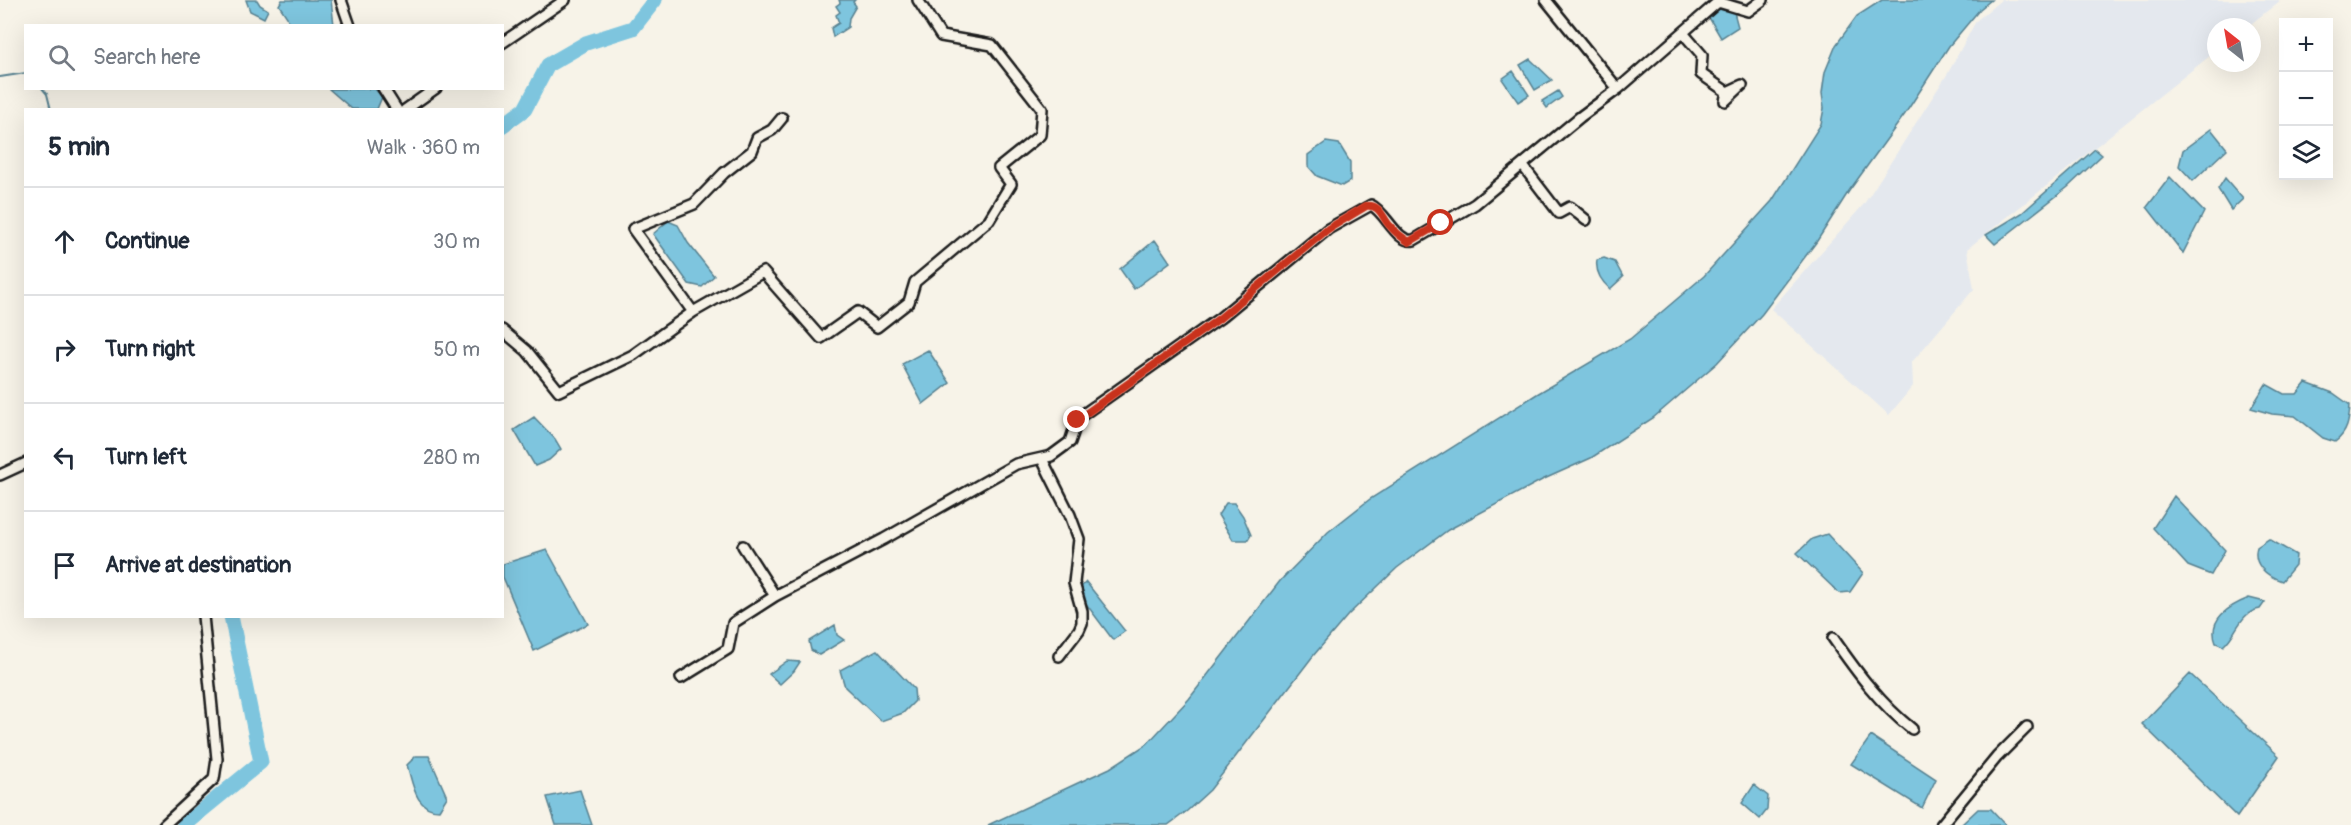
<!DOCTYPE html>
<html lang="en">
<head>
<meta charset="utf-8">
<style>
	:root { --surface:#fff; --page:#f6f6f7; --text:#1f2937; --muted:#747a83; --line:#e0e1e3 }
	body { margin:0; font-family:Pangolin,sans-serif; background:var(--page); color:var(--text) }
	.controls { position:absolute; right:18px; top:18px; display:grid; overflow:hidden; border-radius:0px; box-shadow:0 6px 24px #0002 }
	.controls button { width:54px; height:54px; display:grid; place-items:center; padding:0; border:0; border-bottom:2px solid var(--line); background:var(--surface); color:var(--text); font:30px sans-serif }
	.compass { position:absolute; left:2207px; top:18px; width:54px; height:54px; border-radius:50%; background:var(--surface); box-shadow:0 6px 24px #0002; rotate:329deg }
	.stop { position:absolute; width:18px; height:18px; margin:-14px; border:4px solid #c8321e; border-radius:50%; background:#fff }
	.stop.end { background:#c8321e; border-color:#fff; box-shadow:0 2px 6px #0008 }
	.list { margin:0; padding:0; list-style:none }
	h2 { display:flex; justify-content:space-between; align-items:center; height:78px; margin:0; padding:0 24px; font-size:26px }
	h2 small { font-size:20px; font-weight:400; color:var(--muted) }
	.list li { display:grid; grid-template-columns:39px 1fr auto; gap:18px; align-items:center; box-sizing:border-box; height:108px; padding:0 24px; border-top:2px solid var(--line) }
	.list b { display:block; font-size:22px; white-space:nowrap }
	.list em { font-size:20px; font-style:normal; color:var(--muted) }
	.icon { flex:none; width:33px; height:33px; fill:none; stroke:currentColor; stroke-width:2; stroke-linecap:round; stroke-linejoin:round }
	.map { position:relative; flex:none; width:2351px; height:825px; overflow:hidden }
	.search { position:absolute; background:var(--surface); box-shadow:0 6px 24px #0002; left:24px; top:24px; width:480px; height:66px; display:flex; align-items:center; gap:15px; box-sizing:border-box; padding:0 21px; border-radius:0px; color:var(--muted); font-size:22px }
	.panel { position:absolute; background:var(--surface); box-shadow:0 6px 24px #0002; left:24px; top:108px; width:480px; height:510px; border-radius:0px }
	.map>svg:first-child { display:block }
	.built { fill:#e4e8ee }
	.water { fill:#7ec5de; stroke:#578190; stroke-width:1.5 }
	.lines { fill:none; stroke-linecap:round; stroke-linejoin:round }
	.stream { stroke:#578190; stroke-width:2 }
	.river { stroke:#7ec5de; stroke-width:15 }
	.street-casing { stroke:#1c1c1c; stroke-width:14 }
	.street { stroke:#f7f3e8; stroke-width:9 }
	.route { stroke:#c8321e; stroke-width:8 }
</style>
</head>
<body>
<div class="map">
<svg width="2351" height="825" viewBox="0 0 2351 825">
	<rect width="100%" height="100%" fill="#f7f3e8"/>
	<filter id="ink" filterUnits="userSpaceOnUse"><feTurbulence type="fractalNoise" baseFrequency=".0167" numOctaves="2"/><feDisplacementMap in="SourceGraphic" scale="12" xChannelSelector="R" yChannelSelector="G"/><feConvolveMatrix kernelMatrix="1 2 1 2 8 2 1 2 1" color-interpolation-filters="sRGB"/></filter>
	<g filter="url(#ink)">
		<path class="built" d="M2001 0H2281L2247 27H2216V51L1967 249 1974 289 1912 362 1913 386 1889 415 1771 309 1864 204 1948 73 1976 21Z"/>
		<path class="water" d="M246 0H257L260 5 268 10 264 18 250 11Z
			M282 0H331L334 25H290L287 17 279 5Z
			M839 0H855L853 2 856 6 849 18 848 27 833 37 831 28 839 23 836 15 840 12 836 6 840 3Z
			M1882 0H1991L1980 9 1949 46 1905 114 1849 191 1817 241 1762 314 1717 363 1653 418 1591 458 1542 480 1448 530 1397 568 1348 615 1313 656 1210 790 1187 811 1168 825H988L1110 768 1147 744 1189 699 1280 581 1328 532 1370 499 1537 394 1630 339 1704 276 1772 201 1821 124 1824 108 1822 93 1825 72 1836 45 1857 16Z
			M1718 7 1734 12 1738 27 1721 38 1708 16Z
			M1530 59 1552 80 1535 90 1520 65Z
			M1513 71 1529 95 1518 102 1502 79Z
			M329 89H375L382 97 377 109H352Z
			M1558 91 1562 97 1547 108 1542 101Z
			M2211 129 2227 149 2193 181 2179 166 2183 150Z
			M1326 142 1339 144 1350 162V181L1342 186 1317 176 1308 166V155Z
			M2095 149 2102 155 2068 187 1995 244 1986 235 2022 213Z
			M2170 177 2204 212 2183 253 2147 207Z
			M2225 178 2243 199 2231 210 2218 189Z
			M668 221 678 225 688 243 714 276 702 287 689 284 653 234Z
			M1155 240 1170 262 1134 289 1120 269Z
			M1604 258 1615 262 1623 277 1610 289C1601 281 1595 272 1597 260Z
			M928 350 950 383 923 404 902 364Z
			M2306 383 2333 393 2350 405C2349 421 2348 432 2335 442L2323 438 2295 416 2272 414 2251 408 2266 384 2284 394H2297Z
			M534 417 555 439 561 449 549 460 535 466 514 430Z
			M2174 496 2225 550 2211 575 2188 566 2153 528Z
			M1226 503H1234L1243 516 1251 535 1248 540H1233L1218 515Z
			M1827 534 1863 573 1850 592 1839 593 1797 553 1812 539Z
			M2269 539 2296 555 2295 565 2282 581C2266 576 2252 564 2257 547Z
			M547 550 588 624 534 651 503 577V564Z
			M1086 582 1125 631 1113 640 1081 597 1080 588Z
			M2249 598 2265 602 2260 609C2238 613 2238 634 2223 646L2216 643C2207 619 2229 606 2249 598Z
			M835 625 837 635 844 640 819 655 811 650 809 641Z
			M877 650 914 689 915 701 903 713 881 721 845 687 840 670Z
			M787 661 800 662 794 671 780 684 769 674Z
			M2190 674 2279 756 2237 817 2142 724Z
			M1871 736 1936 779 1922 808 1851 764Z
			M416 756H429L447 797 439 810C415 810 413 784 407 765Z
			M1754 785 1768 796 1767 810 1760 819 1742 803Z
			M580 790 592 825H556L547 797Z
			M1978 809H1991L2006 825H1961Z"/>
		<g class="lines">
			<path class="stream" d="M0 77 26 73
				M42 88 47 94 51 110"/>
			<path class="river" d="M502 126 525 109 548 65 586 43 633 28 655 0
				M184 825 261 762 231 616"/>
			<g class="street-casing">
				<path id="street" d="M341 0 350 26
					M1546 0 1618 89
					M1683 33 1702 55 1701 74 1727 92 1742 85 1725 101 1727 92
					M502 43 565 0
					M383 88 397 110
					M405 110 436 88
					M1523 166 1559 213 1570 207 1586 220
					M693 312 633 229 694 204 724 173 752 151 757 138 772 130 782 118
					M502 330 527 351 559 391 633 355 693 312 763 272 821 338 858 312 877 327 909 302 915 282 989 220 1011 184 999 168 1040 135 1042 109 992 45 941 36 918 0
					M1042 459 1070 515 1079 539 1074 583 1082 611V623L1079 630 1059 656
					M0 475 26 463
					M743 546 775 596
					M1833 638C1856 671 1880 704 1912 729
					M681 678 728 649 733 623 775 596 884 539 1016 464 1051 456 1070 442 1078 418 1220 318 1328 229 1371 205C1386 212 1397 244 1414 240L1475 204 1580 117 1618 89 1718 2 1748 11 1763 0
					M164 825 214 779 217 759 203 616
					M1941 825 1997 757 2027 727"/>
			</g>
			<use href="#street" class="street"/>
		</g>
	</g>
	<g class="lines" filter="url(#ink)">
		<path class="route" d="M1077 420 1220 318 1328 229 1366 206C1381 204 1382 218 1390 226 1395 232 1403 238 1409 242L1441 223"/>
	</g>
</svg>
<div class="controls">
<button>+</button>
<button>−</button>
<button><svg class="icon" aria-label="layers" viewBox="0 0 24 24"><path d="M12 4l9 5-9 5-9-5zM3 14l9 5 9-5"/></svg></button>
</div>
<svg class="compass" viewBox="-18 -18 36 36"><path d="M0-13l5 13h-10z" fill="#e53935"/><path d="M0 13l5-13h-10z" fill="#747a83"/></svg>
<div class="stop" style="left:1441px;top:223px"></div>
<div class="stop end" style="left:1077px;top:420px"></div>
<div class="search"><svg class="icon" aria-label="search" viewBox="0 0 24 24"><circle cx="10" cy="10" r="6"/><path d="M15 15l6 6"/></svg>Search here</div>
<section class="panel">
<h2>5 min<small>Walk · 360 m</small></h2>
<ul class="list">
<li><svg class="icon" aria-label="ahead" viewBox="0 0 24 24"><path d="M12 20V5M6 11l6-6 6 6"/></svg><div><b>Continue</b></div><em>30 m</em></li>
<li><svg class="icon" aria-label="right" viewBox="0 0 24 24"><path d="M7 20v-9h11M14 6l5 5-5 5"/></svg><div><b>Turn right</b></div><em>50 m</em></li>
<li><svg class="icon" aria-label="left" viewBox="0 0 24 24"><path d="M17 20v-9H6M10 6l-5 5 5 5"/></svg><div><b>Turn left</b></div><em>280 m</em></li>
<li><svg class="icon" aria-label="arrive" viewBox="0 0 24 24"><path d="M6 21V4h12l-3 4 3 4H6"/></svg><div><b>Arrive at destination</b></div></li>
</ul>
</section>
</div>
</body>
</html>
